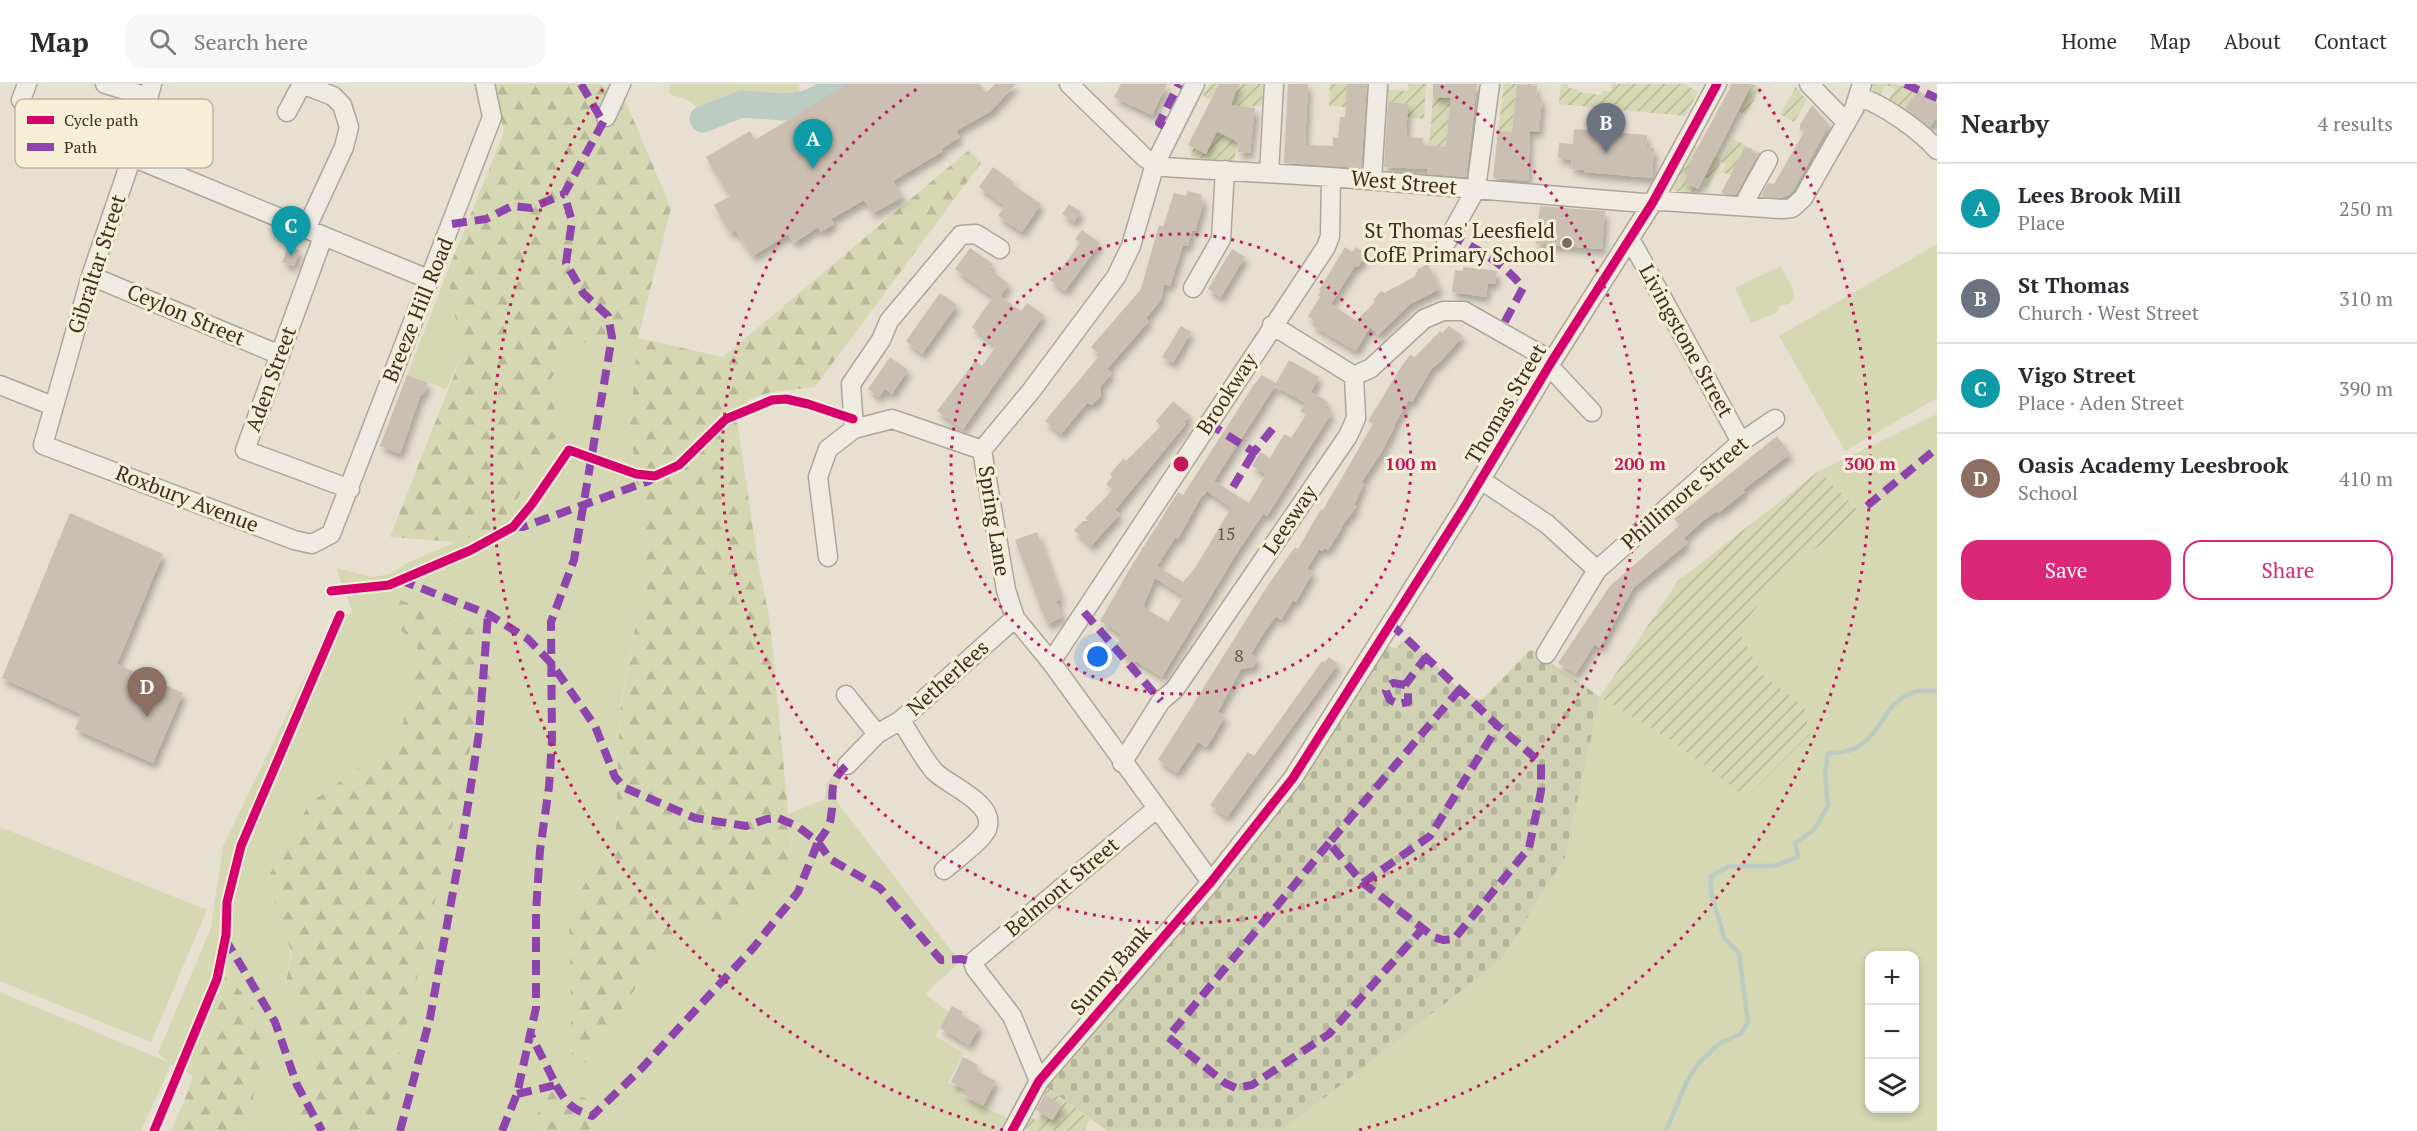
<!DOCTYPE html>
<html lang="en">
<head>
<meta charset="utf-8">
<style>
	:root { --surface:#fff; --page:#f7f7f7; --text:#2b2b33; --muted:#7c7c81; --line:#e1e1e2; --accent:#db2777 }
	body { margin:0; font-family:"PT Serif",serif; background:var(--page); color:var(--text) }
	.controls { position:absolute; right:18px; bottom:18px; display:grid; overflow:hidden; border-radius:12px; box-shadow:0 3px 9px #0003 }
	.controls button { width:54px; height:54px; display:grid; place-items:center; padding:0; border:0; border-bottom:2px solid var(--line); background:var(--surface); color:var(--text); font:30px sans-serif }
	.you { position:absolute; left:1098px; top:573px; width:21px; height:21px; margin:-15px; border:4px solid #fff; border-radius:50%; background:#1a73e8; box-shadow:0 0 0 9px #1a73e833 }
	.badge { display:grid; place-items:center; width:39px; height:39px; border-radius:50%; background:var(--accent); color:#fff; font-size:20px; font-weight:700 }
	.pin { position:absolute; translate:-50% -50px; filter:drop-shadow(0 2px 3px #0008) }
	.pin::after { content:''; position:absolute; top:32px; width:21px; height:18px; background:inherit; clip-path:polygon(0 0,100% 0,50% 100%) }
	.list { margin:0; padding:0; list-style:none }
	h2 { display:flex; justify-content:space-between; align-items:center; height:78px; margin:0; padding:0 24px; font-size:26px }
	h2 small { font-size:20px; font-weight:400; color:var(--muted) }
	.list li { display:grid; grid-template-columns:39px 1fr auto; gap:18px; align-items:center; box-sizing:border-box; height:90px; padding:0 24px; border-top:2px solid var(--line) }
	.list b { display:block; font-size:22px; white-space:nowrap }
	.list p { margin:0; font-size:20px; white-space:nowrap; color:var(--muted) }
	.list em { font-size:20px; font-style:normal; color:var(--muted) }
	.actions { display:flex; gap:12px; padding:18px 24px }
	.actions a { flex:1; padding:14px 0; border:2px solid var(--accent); border-radius:18px; text-align:center; font-size:21px; color:var(--accent) }
	.actions .main { background:var(--accent); color:#fff }
	.icon { flex:none; width:33px; height:33px; fill:none; stroke:currentColor; stroke-width:2; stroke-linecap:round; stroke-linejoin:round }
	.map { position:relative; flex:none; width:1937px; height:1047px; overflow:hidden }
	header { display:flex; align-items:center; gap:36px; box-sizing:border-box; height:84px; padding:0 30px; background:var(--surface); border-bottom:2px solid var(--line) }
	header strong { font-size:28px }
	nav { display:flex; gap:33px; margin-inline-start:auto; font-size:21px }
	.search { width:420px; height:54px; background:var(--page); display:flex; align-items:center; gap:15px; box-sizing:border-box; padding:0 21px; border-radius:18px; color:var(--muted); font-size:22px }
	main { display:flex }
	aside { flex:1; background:var(--surface) }
	.map>svg:first-child { display:block }
	.green { fill:#d6d7b3; fill-rule:evenodd }
	.forest { fill:url(#forest-firs) }
	.cemetery { fill:url(#cemetery-stones) }
	.garden { fill:url(#garden-furrows) }
	.lines { fill:none; stroke-linecap:round; stroke-linejoin:round }
	.stream { stroke:#bcccc2; stroke-width:4.5 }
	.river { stroke:#bcccc2; stroke-width:27 }
	.building { fill:#cbbfb2; fill-rule:evenodd; filter:url(#shadow) }
	.minor-casing { stroke:#ada599; stroke-width:21 }
	.minor { stroke:#efebe3; stroke-width:18 }
	.quiet { stroke:#8e44ad; stroke-width:8; stroke-dasharray:15 8; stroke-linecap:butt }
	.cycleway-casing { stroke:#f7eed8; stroke-width:13 }
	.cycleway { stroke:#d6006c; stroke-width:9 }
	.ring { fill:none; stroke:#c2185b; stroke-width:3; stroke-dasharray:3 6 }
	.poi-dot { fill:#786c5e; stroke:#f7eed8; stroke-width:2 }
	.labels { text-anchor:middle; stroke-width:6; stroke-linejoin:round; paint-order:stroke }
	.number-label { font-size:18px; fill:#605244 }
	.street-label { font-size:21px; fill:#3d2e20; stroke:#f7eed8 }
	.poi-label { font-size:21px; fill:#3d2e20; stroke:#f7eed8; text-anchor:end }
	.key { fill:#f7eed8; stroke:#bfb4a1; stroke-width:1.5 }
	.key-label { font-size:16px; fill:#3d2e20 }
	.centre { fill:#c2185b; stroke:#f7eed8; stroke-width:3 }
	.ring-label { font-size:18px; text-anchor:middle; font-weight:bold; fill:#c2185b; stroke:#f7eed8; stroke-width:6; stroke-linejoin:round; paint-order:stroke }
</style>
</head>
<body>
<header>
<strong>Map</strong>
<div class="search"><svg class="icon" aria-label="search" viewBox="0 0 24 24"><circle cx="10" cy="10" r="6"/><path d="M15 15l6 6"/></svg>Search here</div>
<nav><a>Home</a><a>Map</a><a>About</a><a>Contact</a></nav>
</header>
<main>
<div class="map">
<svg width="1937" height="1047" viewBox="0 0 1937 1047">
	<defs>
		<pattern id="forest-firs" width="22" height="20" patternUnits="userSpaceOnUse" patternTransform="scale(1.5)"><rect width="22" height="20" fill="#d6d7b3"/><path d="M5 1l3.5 6h-7zM16 11l3.5 6h-7z" fill="#b9b99a"/></pattern>
		<pattern id="cemetery-stones" width="16" height="16" patternUnits="userSpaceOnUse" patternTransform="scale(1.5)"><rect width="16" height="16" fill="#d1d1b3"/><path d="M2 7V4a2 2 0 0 1 4 0v3zM10 15v-3a2 2 0 0 1 4 0v3z" fill="#b4b49a"/></pattern>
		<pattern id="garden-furrows" width="10" height="10" patternUnits="userSpaceOnUse" patternTransform="scale(1.5)"><rect width="10" height="10" fill="#d6d7b3"/><path d="M-1 1l2-2M0 10L10 0M9 11l2-2" fill="none" stroke="#b9b99a"/></pattern>
		<filter id="shadow"><feDropShadow dx="3.5" dy="6" stdDeviation="3" flood-color="#0004"/></filter>
	</defs>
	<rect width="100%" height="100%" fill="#e7e0d1"/>
	<path class="green" d="M670 0H798L801 13C779 21 761 13 738 15 725 16 713 22 701 27L688 16 669 10Z
		M1937 160V314L1845 367 1779 252Z
		M1781 182 1793 206 1794 214 1789 220 1780 222 1776 229 1751 239 1735 204Z
		M447 189 462 271 446 305 407 291Z
		M638 254 630 338 646 485 620 623 615 775 592 788 572 970 590 980 650 879 707 835 734 840 793 781 789 730 825 715 827 699 840 682 847 686 835 705 837 718 960 878 925 910 949 928 935 952 964 969 948 999 962 1005 959 1011 1005 1033 1009 1038 1004 1047H595L586 1014 536 1034 541 1047H382L472 656 492 597 388 511 392 539 418 559 399 660 357 685 309 720 267 795 291 868 285 902 323 1001 295 1037 294 1047H246L268 945 227 890 193 991 171 980 141 1047H0V908L168 978 158 969 211 844 223 762 334 533 353 529 336 484 372 493 391 490 405 480 456 458 499 444 550 314 541 306 540 300 550 296 578 259Z
		M1937 330V1047H1282L1503 874 1565 773 1600 613 1672 657 1805 624 1762 590 1737 546 1789 483 1863 431 1819 387ZM1870 872H1914V1024H1870Z
		M0 743 207 826 151 958 0 897Z"/>
	<path class="forest" d="M493 0H599L622 9 671 124 638 254 723 273 969 66 981 79 815 303 772 308 750 315 737 337 758 479 770 537 793 781 734 840 707 835 650 879 590 981 572 971 569 829 592 787 615 775 620 627 646 485 630 338 638 255 578 259 550 296 540 300 541 306 550 314 563 341 499 444 456 458 390 453 462 271 447 189 504 48Z
		M388 511 474 545 492 597 472 656 382 1047H294L295 1037 323 1001 285 902 292 870 267 795 309 720 357 685 399 660 418 559 392 540Z
		M227 889 268 945 246 1047H171L185 1015Z
		M554 1006 586 1014 595 1047H541L536 1034 544 1015Z"/>
	<path class="cemetery" d="M1408 552 1463 609 1482 616 1531 565 1600 613 1565 773 1503 874 1282 1047H1108L1046 1003 1222 793 1384 560 1396 565Z"/>
	<path class="garden" d="M1209 0H1263L1262 22 1243 23 1234 77 1190 73 1194 64 1206 70 1217 47 1223 50 1228 39 1223 37 1234 14 1217 5 1210 16 1203 12Z
		M1330 0H1347L1346 23 1329 22Z
		M1409 0H1426L1424 35 1407 33 1408 20 1387 18 1388 6 1408 7Z
		M1458 0 1450 68 1429 62 1433 13Z
		M1504 0H1537V2L1517 0 1512 44 1539 48V50L1498 46Z
		M1561 0H1568V4L1578 5V8L1602 11 1603 7 1611 8 1612 0H1684L1698 8 1685 32 1559 20Z
		M1731 0 1748 8 1753 0 1760 4 1746 31 1738 27 1745 13 1729 4Z
		M1874 0H1895L1918 6 1902 29 1887 18 1895 5 1886 1 1879 12 1872 7Z
		M1796 3 1807 16 1794 38 1780 30Z
		M1733 55 1762 70 1760 72 1745 63 1731 90 1734 93 1722 88 1726 80 1721 78 1708 104 1704 102 1708 95 1702 92 1688 91 1684 98 1701 107 1700 109 1675 107 1673 104 1695 62 1722 76Z
		M1819 387 1863 431 1789 483 1738 546 1762 590 1805 624 1809 651 1746 713 1672 657 1600 613 1678 497Z
		M1046 1003 1090 1035 1084 1047H1029L1022 1042 1028 1031 1038 1037 1042 1030 1052 1036 1061 1022 1042 1008Z"/>
	<g class="lines">
		<path class="stream" d="M1666 1047 1687 997 1698 980 1720 959 1741 950 1748 938 1739 869 1724 854 1711 807V792L1730 782H1774L1798 773 1795 759 1814 746 1828 722 1825 689 1828 669C1883 671 1875 621 1914 608 1920 605 1930 607 1937 607"/>
		<path class="river" d="M703 35 742 20 783 23 804 21 816 16 843 0"/>
	</g>
	<path class="building" d="M847 0H980L986 9 995 0H1016L991 27 956 47 960 53 941 65 943 67 893 97 903 113 873 129 864 116 831 135 834 140 821 148 818 143 794 159 788 150 753 172 735 146 731 150 714 121 730 112 706 73 750 47 755 56Z
		M1121 0H1167L1152 31 1114 13Z
		M1219 0H1239L1231 21 1255 24 1250 69 1238 68 1239 59 1217 47 1206 70 1188 61Z
		M1288 0H1308L1305 61 1333 62V53L1338 54 1340 33H1345L1347 0H1367L1361 84 1284 79Z
		M1433 0H1477L1466 93 1427 90V85L1384 83 1388 18 1408 20 1406 53 1423 54 1422 61 1446 63 1451 14 1433 13Z
		M1517 0 1537 2 1536 13 1542 14 1539 48 1530 47 1528 97 1493 94 1498 46 1512 48Z
		M1732 0H1752L1698 105 1684 98 1688 91 1684 89Z
		M1918 6 1937 19V33L1930 43 1905 24Z
		M1812 21 1829 41 1793 107 1790 110 1780 114 1761 112 1768 99 1774 100 1804 48 1800 45V41Z
		M1574 45 1647 51 1646 63 1654 64 1652 94 1584 88V86L1571 85 1572 76 1558 74 1559 59 1573 60Z
		M1745 63 1758 70 1736 111 1721 109Z
		M993 83 1014 98 1013 101 1041 120 1022 148 998 132 1005 122 979 103Z
		M1188 107 1202 111 1200 116 1204 117 1195 147 1192 146 1188 162 1183 161 1170 202 1164 200 1161 216 1146 234 1149 237 1107 285 1112 289 1101 302V312L1092 321 1087 319 1061 350 1045 337 1100 271 1091 263 1141 205 1159 141 1163 143 1174 109 1186 112Z
		M1069 120 1081 128 1074 138 1062 130Z
		M1540 122 1605 127 1602 165 1536 160Z
		M1082 146 1100 159 1065 207 1050 196 1056 186 1059 188 1080 159 1075 155Z
		M289 162 300 166 294 182 282 178Z
		M1345 163 1352 168 1356 163 1366 170 1358 183 1355 182 1331 220 1356 237 1375 218 1373 216 1381 207 1384 209 1414 193 1418 185 1428 180 1440 205 1410 220 1378 251 1370 243 1356 267 1312 241 1315 237 1308 232 1320 213 1318 212 1321 207 1319 206Z
		M970 164 993 180 989 185 1009 200 1000 212 1021 227 1027 219 1044 231 963 345 937 327 975 277 982 282 996 262 972 243 993 213 955 185Z
		M1232 165 1245 173 1221 213 1208 205Z
		M1463 183 1497 187 1495 200 1488 199 1486 213 1452 208 1455 186 1463 187Z
		M940 209 957 221 922 270 906 257Z
		M1181 242 1191 248 1173 279 1162 273Z
		M1449 242 1463 252 1440 278 1432 284 1412 318 1409 316 1394 341 1395 342 1381 369 1361 399 1364 400 1354 421 1357 422 1341 443 1342 444 1328 466 1324 464 1322 467 1319 465 1307 485 1313 488 1296 518 1293 516 1281 536 1276 532 1265 547 1251 570 1258 575 1253 583 1241 585 1218 628 1225 632 1212 655 1206 663 1198 658 1177 689 1158 676 1268 501 1295 463 1298 465 1321 425 1323 426 1373 340 1368 337 1401 283 1410 271 1415 273 1440 247 1442 249Z
		M890 273 908 286 892 310 885 305 879 313 868 305Z
		M1289 276 1319 293 1311 308 1328 318 1325 324 1332 328 1267 432 1263 430 1235 472 1162 593 1136 577 1133 580 1116 561 1122 551 1100 537 1129 486 1178 408 1183 411 1253 302 1262 291 1276 299ZM1275 302 1306 319 1300 327 1306 331 1291 354 1284 350 1270 374 1260 368 1252 382 1266 390 1249 419 1214 397ZM1207 407 1231 424 1195 484 1183 498 1157 482 1175 454 1178 455 1202 411 1203 412ZM1155 494 1184 512 1168 538 1143 523Z
		M407 291 428 299 423 311 421 310 400 370 380 362Z
		M1173 317 1190 332 1184 338 1186 340 1115 426 1120 430 1091 462 1074 446 1083 437H1088L1085 434 1113 406 1106 400 1112 393 1110 390 1124 374 1126 377 1161 342 1156 337Z
		M1777 352 1790 370 1743 406 1745 408 1718 429 1717 427 1704 436 1684 454 1688 459 1634 503 1600 564 1595 560 1576 590 1558 579 1610 502 1680 441 1674 435Z
		M70 429 163 470 117 580 183 609 153 679 75 645 81 630 2 594Z
		M1037 448 1061 515 1056 517 1063 533 1047 540 1015 456Z
		M1329 573 1338 580 1227 733 1210 721 1248 668 1254 672 1322 577 1325 578Z
		M952 922 963 928 961 931 980 942 969 961 940 944Z
		M963 973 978 981 975 986 996 997 983 1022 963 1010 966 1006 951 998Z
		M1045 1010 1062 1022 1052 1036 1036 1026Z"/>
	<g class="lines">
		<g class="minor-casing">
			<path id="minor" d="M105 0 148 13
				M152 0 132 73 91 192 43 361 294 456 312 460 331 450 492 33 485 0
				M1069 0 1145 74 1164 83 1331 93 1644 119 1662 117 1782 125 1792 124 1803 114 1854 25 1862 0
				M1195 0 1155 80 1131 162 1116 193 1031 307 982 366 1006 506 1015 534 1051 578 1211 798
				M1809 0 1846 38
				M1859 13C1883 20 1921 47 1937 66
				M21 16 27 0
				M287 28 302 0 333 12 342 21 349 43 344 63 307 143
				M606 33 621 0
				M132 73 428 195
				M1269 89 1274 0
				M1372 96 1378 0
				M1746 123 1747 114 1768 76
				M323 153 245 366 350 405
				M1628 158 1634 162 1741 358
				M1446 159 1476 105 1490 0
				M91 192 280 271
				M1193 204 1221 155 1225 86
				M1272 241 1354 292
				M1549 282 1592 328
				M0 301 53 322
				M854 345 851 300 881 256 889 237 961 151 976 150 1000 165
				M1481 396 1547 440 1597 486
				M828 473 818 393 828 365 854 345 892 335 982 366
				M1546 570 1597 486 1741 358 1775 335
				M1051 578 1326 163 1330 152 1331 93
				M846 611 877 650
				M901 636C911 653 921 671 934 687 947 701 997 719 987 745 983 756 954 777 944 786
				M1122 679 1161 617 1175 605 1348 352 1356 334 1354 292 1371 284 1424 235 1443 227H1464L1552 277
				M847 681 877 650 901 636 1015 534
				M1039 997 1012 932 975 884 973 878 1156 725
				M1012 1047 1039 997 1211 798 1293 694 1465 422 1552 277 1653 118 1717 0"/>
		</g>
		<use href="#minor" class="minor"/>
		<path class="quiet" d="M581 0 603 38
			M1905 0 1937 14
			M1164 42 1159 39 1179 0
			M452 140 486 135 512 122 531 124 564 110
			M1450 150C1475 165 1505 179 1523 204L1501 245
			M1208 339 1254 368 1274 343
			M1233 403 1254 368
			M1867 422 1937 364
			M513 443H523L649 397 653 394
			M400 496 488 530 528 555 551 579 595 642 615 693 625 704 695 734 746 742 767 735 778 734 797 742 818 758C824 750 830 742 831 733 835 709 826 700 847 681
			M1084 528 1161 617
			M1405 601 1393 599 1388 602 1386 607 1390 616 1398 620 1408 618V607L1405 601 1426 573
			M1460 605 1329 759 1363 799 1434 853 1443 856 1454 855 1529 764 1541 707V679L1498 642
			M818 758 830 775 880 804 941 876 961 875 973 878
			M1329 759 1168 953 1225 999 1236 1004 1252 1001 1329 950 1423 844
			M1363 799 1430 752 1498 642 1391 540
			M225 855 275 938 297 1001 322 1047
			M556 1001C567 1020 571 1025 592 1032L640 986 754 863 798 808 818 758
			M517 1010 556 1001 531 951
			M400 1047 430 934 463 753 479 649 488 530
			M502 1047 517 1010 536 924V828L540 766 549 703 552 657 551 538 574 476 612 253 608 232 583 209 566 179 572 137 564 110 606 33"/>
		<g class="cycleway-casing">
			<path id="cycleway" d="M331 507 389 501 471 466 513 443 532 420 569 366 636 390 655 392 679 381 726 335 772 316 786 315 808 320 853 335
				M154 1047 217 895 226 851 227 818 241 762 340 531
				M1012 1047 1039 997 1211 798 1293 694 1465 422 1552 277 1653 118 1717 0"/>
		</g>
		<use href="#cycleway" class="cycleway"/>
	</g>
	<g class="ring">
		<circle cx="1181" cy="380" r="230"/>
		<path d="M1441 2A459 459 0 1 1 921 2"/>
		<path d="M1003 1046A689 689 0 0 1 603 5M1759 5A689 689 0 0 1 1359 1046"/>
	</g>
	<circle class="poi-dot" cx="1567" cy="159" r="6"/>
	<g class="labels">
		<g class="number-label">
			<text x="1226" y="456">15</text>
			<text x="1239" y="578">8</text>
		</g>
		<g class="street-label">
			<text transform="translate(1404 99) rotate(5)" y="7">West Street</text>
			<text transform="translate(97 180) rotate(-72)" y="7">Gibraltar Street</text>
			<text transform="translate(418 226) rotate(-68)" y="7">Breeze Hill Road</text>
			<text transform="translate(186 231) rotate(23)" y="7">Ceylon Street</text>
			<text transform="translate(1686 257) rotate(61)" y="7">Livingstone Street</text>
			<text transform="translate(271 295) rotate(-70)" y="7">Aden Street</text>
			<text transform="translate(1227 310) rotate(-57)" y="7">Brookway</text>
			<text transform="translate(1506 320) rotate(-59)" y="7">Thomas Street</text>
			<text transform="translate(1685 409) rotate(-41)" y="7">Phillimore Street</text>
			<text transform="translate(187 415) rotate(21)" y="7">Roxbury Avenue</text>
			<text transform="translate(1290 436) rotate(-56)" y="7">Leesway</text>
			<text transform="translate(994 437) rotate(81)" y="7">Spring Lane</text>
			<text transform="translate(948 594) rotate(-42)" y="7">Netherlees</text>
			<text transform="translate(1062 803) rotate(-40)" y="7">Belmont Street</text>
			<text transform="translate(1111 886) rotate(-49)" y="7">Sunny Bank</text>
		</g>
		<g class="poi-label">
			<text x="1555" y="154">St Thomas' Leesfield<tspan x="1555" dy="24">CofE Primary School</tspan></text>
		</g>
	</g>
	<rect x="15" y="15" width="198" height="69" rx="9" class="key"/>
	<rect x="27" y="32" width="27" height="8" fill="#d6006c"/>
	<rect x="27" y="59" width="27" height="8" fill="#8e44ad"/>
	<g class="key-label">
		<text x="64" y="42">Cycle path</text>
		<text x="64" y="69">Path</text>
	</g>
	<circle cx="1181" cy="380" r="9" class="centre"/>
	<g class="ring-label">
		<text x="1411" y="386">100 m</text>
		<text x="1640" y="386">200 m</text>
		<text x="1870" y="386">300 m</text>
	</g>
</svg>
<div class="controls">
<button>+</button>
<button>−</button>
<button><svg class="icon" aria-label="layers" viewBox="0 0 24 24"><path d="M12 4l9 5-9 5-9-5zM3 14l9 5 9-5"/></svg></button>
</div>
<div class="you"></div>
<div class="pin badge" style="left:813px;top:85px;background:#0f9aa8">A</div>
<div class="pin badge" style="left:1606px;top:69px;background:#6b7280">B</div>
<div class="pin badge" style="left:291px;top:172px;background:#0f9aa8">C</div>
<div class="pin badge" style="left:147px;top:633px;background:#8d6e63">D</div>
</div>
<aside>
<h2>Nearby<small>4 results</small></h2>
<ul class="list">
<li><span class="badge" style="background:#0f9aa8">A</span><div><b>Lees Brook Mill</b><p>Place</p></div><em>250 m</em></li>
<li><span class="badge" style="background:#6b7280">B</span><div><b>St Thomas</b><p>Church · West Street</p></div><em>310 m</em></li>
<li><span class="badge" style="background:#0f9aa8">C</span><div><b>Vigo Street</b><p>Place · Aden Street</p></div><em>390 m</em></li>
<li><span class="badge" style="background:#8d6e63">D</span><div><b>Oasis Academy Leesbrook</b><p>School</p></div><em>410 m</em></li>
</ul>
<div class="actions"><a class="main">Save</a><a>Share</a></div>
</aside>
</main>
</body>
</html>
